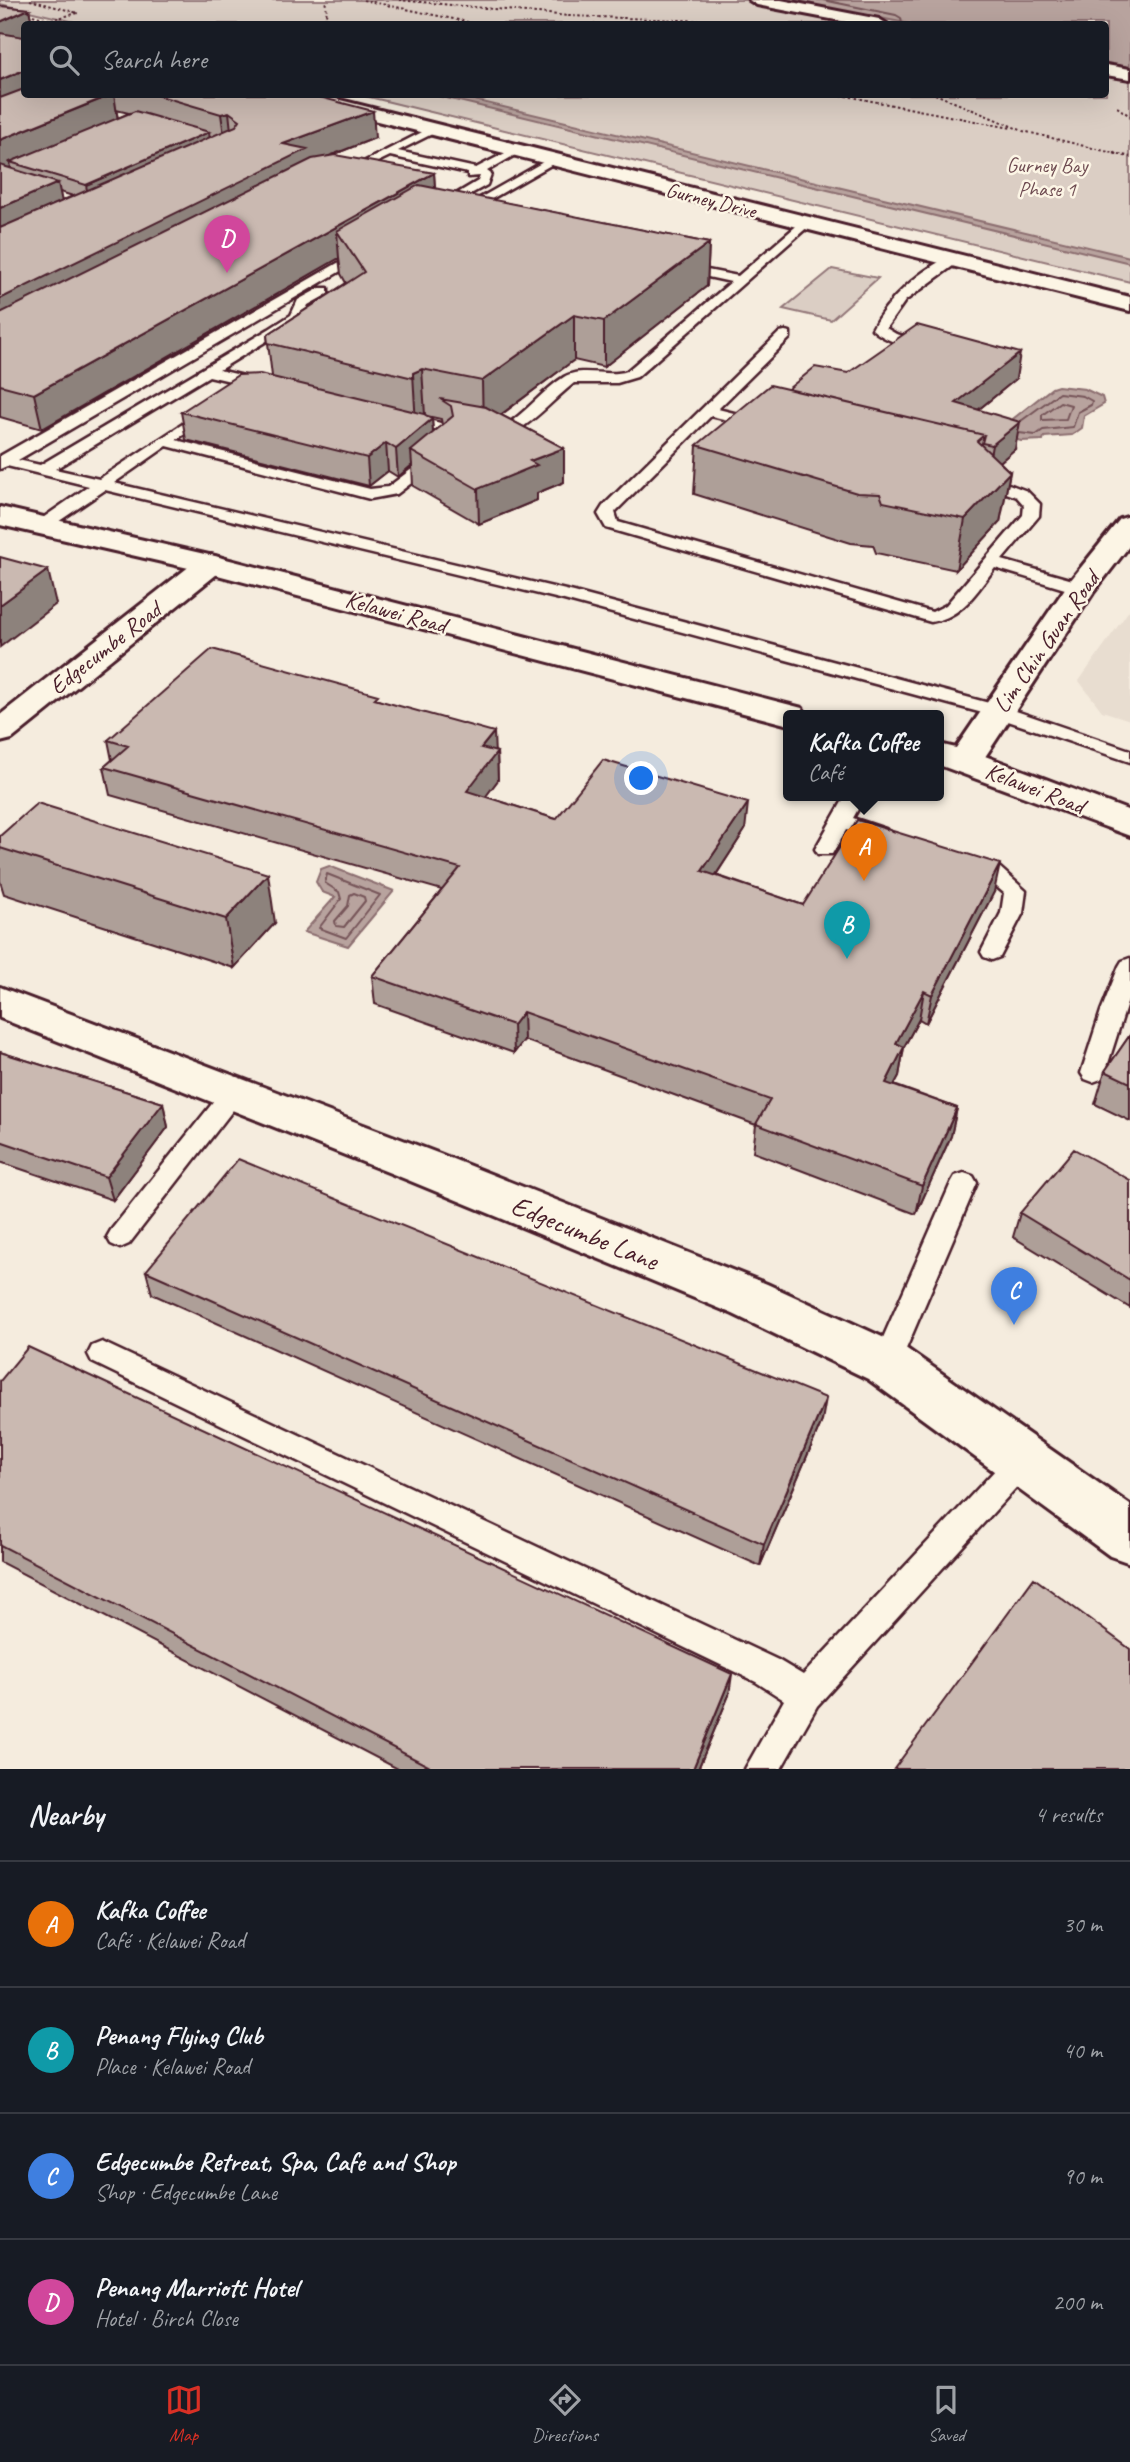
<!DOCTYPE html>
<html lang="en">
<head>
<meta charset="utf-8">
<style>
	:root { --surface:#171b24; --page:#20242c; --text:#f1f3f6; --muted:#9ea1a6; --line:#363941; --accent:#d93025 }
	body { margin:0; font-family:Caveat,sans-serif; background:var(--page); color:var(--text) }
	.you { position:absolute; left:642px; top:779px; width:24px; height:24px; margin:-18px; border:5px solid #fff; border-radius:50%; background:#1a73e8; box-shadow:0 0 0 10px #1a73e833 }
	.badge { display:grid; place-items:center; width:46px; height:46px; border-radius:50%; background:var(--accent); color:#fff; font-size:23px; font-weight:700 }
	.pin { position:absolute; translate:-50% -58px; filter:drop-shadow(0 2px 4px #0008) }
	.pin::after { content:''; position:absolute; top:37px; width:24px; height:21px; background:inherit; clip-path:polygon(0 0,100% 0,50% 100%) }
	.popup { position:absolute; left:783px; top:710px; width:161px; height:91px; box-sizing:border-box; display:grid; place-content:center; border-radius:7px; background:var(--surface); filter:drop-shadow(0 2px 5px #0005); font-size:23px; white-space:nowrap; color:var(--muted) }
	.popup b { font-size:26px; color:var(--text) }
	.popup::after { content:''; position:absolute; left:50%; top:100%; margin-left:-14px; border:14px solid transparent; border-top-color:var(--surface) }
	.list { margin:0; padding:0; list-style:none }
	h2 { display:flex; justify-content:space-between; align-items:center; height:91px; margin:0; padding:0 28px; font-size:30px }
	h2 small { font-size:23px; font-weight:400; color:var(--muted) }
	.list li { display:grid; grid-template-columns:46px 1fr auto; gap:21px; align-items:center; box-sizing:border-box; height:126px; padding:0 28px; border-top:2px solid var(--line) }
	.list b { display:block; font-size:26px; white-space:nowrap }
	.list p { margin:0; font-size:23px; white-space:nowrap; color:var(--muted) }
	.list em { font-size:23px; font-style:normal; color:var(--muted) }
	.icon { flex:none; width:38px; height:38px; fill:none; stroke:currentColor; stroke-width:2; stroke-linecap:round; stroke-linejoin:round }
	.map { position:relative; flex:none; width:1130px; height:1769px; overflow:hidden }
	.search { position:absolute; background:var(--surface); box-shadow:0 7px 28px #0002; left:21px; right:21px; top:21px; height:77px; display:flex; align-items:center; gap:18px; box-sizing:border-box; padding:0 24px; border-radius:7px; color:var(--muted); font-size:26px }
	.sheet { height:595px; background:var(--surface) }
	nav { display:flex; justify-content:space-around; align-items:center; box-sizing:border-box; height:98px; border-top:2px solid var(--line); background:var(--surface); font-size:19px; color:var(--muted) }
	nav a { display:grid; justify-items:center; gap:4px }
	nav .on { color:var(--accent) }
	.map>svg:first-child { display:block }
	.built { fill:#e8ddd0 }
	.green { fill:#dbcec4; stroke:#927678; stroke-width:2 }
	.water { fill:#b8a39e; stroke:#8c6e70; stroke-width:2 }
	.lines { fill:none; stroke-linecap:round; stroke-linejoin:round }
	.shore { stroke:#765459; stroke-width:2 }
	.lane-casing { stroke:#4a1f2b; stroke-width:5 }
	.street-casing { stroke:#4a1f2b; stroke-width:6 }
	.secondary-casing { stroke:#4a1f2b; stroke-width:6 }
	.path-far1 { stroke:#4a1f2b; stroke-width:2; stroke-dasharray:2.5 2.5; stroke-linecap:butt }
	.path { stroke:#4a1f2b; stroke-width:2.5; stroke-dasharray:2.5 2.5; stroke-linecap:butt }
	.lane { fill:#fcf5e5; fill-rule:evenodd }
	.street { fill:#fcf5e5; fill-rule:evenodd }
	.secondary { fill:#fcf5e5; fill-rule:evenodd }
	.wall { fill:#ae9f98; stroke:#4a1f2b; stroke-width:2; fill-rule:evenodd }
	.shaded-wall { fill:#8d827c; stroke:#4a1f2b; stroke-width:2 }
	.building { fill:#cab9b1; stroke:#4a1f2b; stroke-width:2 }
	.labels { text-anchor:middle; stroke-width:5; stroke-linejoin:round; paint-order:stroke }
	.far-park-label { font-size:21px; fill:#6e4b51; stroke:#fcf5e5 }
	.far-street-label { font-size:21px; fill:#4a1f2b; stroke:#fcf5e5 }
	.street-label { font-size:24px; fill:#4a1f2b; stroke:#fcf5e5 }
	.near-street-label { font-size:28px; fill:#4a1f2b; stroke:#fcf5e5 }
</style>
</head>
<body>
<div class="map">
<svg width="1130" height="1769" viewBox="0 0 1130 1769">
	<rect width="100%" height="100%" fill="#f5ecde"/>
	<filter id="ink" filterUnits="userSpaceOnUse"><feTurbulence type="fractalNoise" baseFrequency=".0143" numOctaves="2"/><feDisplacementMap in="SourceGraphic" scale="14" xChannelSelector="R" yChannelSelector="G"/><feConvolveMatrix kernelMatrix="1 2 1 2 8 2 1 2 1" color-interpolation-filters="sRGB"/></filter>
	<g filter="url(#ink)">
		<path class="built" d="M1130 609V720L1102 711 1079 681Z"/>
		<path class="green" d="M0 0H787L911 24H83L0 4Z
			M1106 63 1130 68V282L361 95 1106 94Z
			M832 269 878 278 831 320 783 309Z"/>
		<path class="water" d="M787 0H1130V68L1106 63V24H911Z
			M434 95H453L1130 257V263Z
			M1058 386 1085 389 1102 397 1104 404 1084 416 1082 428 1072 435 1044 437 1043 440 1021 441 995 433 1052 388Z
			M329 866 394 891 348 946 304 932 335 897 322 892 316 882 321 869Z"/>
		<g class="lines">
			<path class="shore" d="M823 0 896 15 901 18 902 24
				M1060 402 1071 405 1066 419 1042 420V415Z
				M1019 433 1036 435 1043 430 1073 427 1078 412 1091 405 1092 401 1083 396 1059 393 1021 421
				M327 874 380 895 346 938 319 928 341 899 339 892 325 883Z
				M354 893 364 897 365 901 344 927 336 926 335 921 348 906 350 895Z"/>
			<g class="lane-casing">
				<path id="lane" d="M432 127 437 130 436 132 398 151 476 168 513 149 522 151 487 171 491 174 487 185 440 211 436 210V206L478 181 480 176 468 177V173L390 156 351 175 342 173Z
					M552 157 557 160 556 162 474 209 464 207Z
					M801 222 811 224 637 377 617 383H574C555 398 536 420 515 432 482 450 435 429 402 421L400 418 407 414C432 420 483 439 506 425 527 412 543 390 564 377 582 366 608 378 627 371L731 282 676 270V264L738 276Z
					M364 248 370 252 368 255 18 460 40 465 269 329 291 315 298 300 320 288H328V294L308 305 301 320 219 370 265 381V387L260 388 209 376 55 469 99 479 207 408 214 412 212 415 176 440 370 489 388 487 429 456H439L441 459 439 462 397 494 370 499 167 446 114 483 574 592 1004 707 1130 750V762L990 715 564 600 105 490 49 528H37L35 525 37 522 89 486 7 466 0 469V456Z
					M953 256 959 260 957 263 905 301 886 328 896 334 929 342V348C911 350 885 341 872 329 886 301 923 266 953 256Z
					M785 331 790 332V338L718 409 762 420 764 423 762 426 757 427 711 416 615 512 618 522 932 612 946 605 1023 515 1024 505 1017 497 977 482 974 479 977 476 982 474 1027 491 1040 504 1039 516 1002 560 1087 584 1089 588 1087 592H1075L995 568C976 592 963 617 931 622L606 528 598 514 603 506 780 332Z
					M846 795H866L853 818 886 829 889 834 886 839 879 840 846 830 832 854H818L815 849Z
					M972 858 998 866 1026 891 1023 913 1000 957 992 960 984 957 981 952 1001 913 1004 893 984 876 965 870 962 865 965 860Z
					M1130 958V994L1105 1073 1101 1079 1093 1082 1085 1079 1081 1073 1101 1011 1119 966 1122 961Z
					M235 1082 243 1085 247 1091 243 1097 129 1244 120 1248 111 1244 107 1237 111 1230 227 1085Z
					M964 1173 973 1176 977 1183 900 1363 896 1372 886 1375 876 1372 872 1363 951 1183 955 1176Z
					M102 1342 778 1660 803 1675 1013 1451 1023 1447 1033 1451 1038 1460 1033 1469 817 1706 781 1769H745L784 1700 756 1682 92 1362 88 1354 92 1346Z"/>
			</g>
			<g class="street-casing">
				<path id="street" d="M749 0H781L879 19 887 24H857L757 5Z
					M1106 65 1130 69V79L1106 75Z
					M1130 516V545L1093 593 977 769 965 772 953 769 947 761 1070 581 1120 519Z
					M211 555 222 558 226 564 222 570 12 739 0 742V715L200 558Z
					M0 987 440 1154 767 1284 904 1347 1130 1505V1563L1110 1556 868 1379 733 1314 408 1180 0 1018Z"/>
			</g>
			<g class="secondary-casing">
				<path id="secondary" d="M283 94H316L1130 297V311L286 98Z
					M0 507 222 558 802 708 807 715H789V725L206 572 0 525Z
					M939 744 977 753 1130 811V836L939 765Z"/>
			</g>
			<path class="path-far1" d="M30 0 78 13 50 20
				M363 0 477 24
				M399 0 569 16 733 22
				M28 14 68 24
				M323 24 327 11 325 0
				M836 94 1011 128
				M935 94 1023 131 1121 155
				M1117 107 1130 116"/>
			<path class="path" d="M1114 153 1130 157"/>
			<use href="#lane" class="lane"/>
			<use href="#street" class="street"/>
			<use href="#secondary" class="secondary"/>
		</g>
		<path class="wall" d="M0 6 29 9 32 24H24V94H308L375 138 330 156 434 173 435 189 709 243 707 286 604 367 574 360 501 415 564 448V482L537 493V500L479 524 413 486 412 465 398 477 388 471 369 486 186 440 181 412 272 376 267 335 346 283 341 274 339 258 42 429 0 417ZM116 110 129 113 118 118ZM60 192 73 196 61 201ZM427 416 441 419 442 425 433 432 432 419Z
			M848 373 1016 379 978 410 1015 449 1000 462 1010 472 1000 522 956 570 876 553 873 545 851 543 694 494 697 445 788 389Z
			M378 700 497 752 498 780 485 797 556 819 745 830 716 875 803 905 994 892 926 1023 919 1019 904 1047 899 1076 894 1085 957 1108 951 1136 916 1214 753 1152 756 1125 524 1040 514 1053 375 1004 372 976 442 890 110 795 104 767 112 760 108 740Z
			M0 836 275 923 234 968 4 894 0 881Z
			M1130 1035V1121L1095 1104 1105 1071Z
			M0 1052 163 1103 168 1127 113 1200 0 1162Z
			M1130 1180V1308L1013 1237 1020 1213Z
			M146 1271 822 1421 760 1566 152 1294Z
			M0 1381 729 1695 698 1769H398L0 1562Z"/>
		<path class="shaded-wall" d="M29 9 32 24H24V38L0 49V22Z
			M24 70V94L0 109V80Z
			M114 94 118 121 10 162 11 167 0 171V140Z
			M373 111 375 138 309 164 0 335V299L283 144Z
			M229 112 232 140 225 142 221 114Z
			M209 132 211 148 89 201 86 185Z
			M434 173 436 202 337 231 339 258 42 429 34 394Z
			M58 183 64 212 0 241V208Z
			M709 243 707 286 604 367V321Z
			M574 315V360L483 428 482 381Z
			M1020 353 1016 379 952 431 956 403Z
			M422 369 425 415 416 425 413 373Z
			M432 419 434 447 411 451 412 465 398 477 396 449Z
			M1020 422 1015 449 987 473 992 445Z
			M386 443 388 471 369 486 367 458Z
			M564 448V482L537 493V500L479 524 478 489 530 461Z
			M1010 472 1000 522 956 570 965 519Z
			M48 570 56 604 0 647V605Z
			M494 732 495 756 497 752 498 780 469 819 467 791 481 748Z
			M748 803 745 830 700 899 702 871Z
			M1000 864 994 892 926 1023 932 995Z
			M268 874 275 923 234 968 226 919Z
			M924 991 919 1019 891 1071 896 1043Z
			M523 1012 524 1040 514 1053 513 1025Z
			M904 1047 899 1076 880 1111 886 1083Z
			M163 1103 168 1127 113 1200 106 1177Z
			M957 1108 951 1136 916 1214 922 1186Z
			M826 1398 822 1421 760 1566 764 1544Z
			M732 1674 729 1695 698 1769H693Z"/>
		<path class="building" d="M0 6 29 9 0 22Z
			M0 33 24 37V70L0 80Z
			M24 89V94H113L0 140V98Z
			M153 94H308L373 111 283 144 307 149 0 299V228L236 126 240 120 229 112 221 114Z
			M135 111 209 132 86 185 10 162Z
			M335 155 434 173 34 394 0 385V313L312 159Z
			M0 165 58 183 0 208Z
			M419 185 709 243 604 321 574 315 482 381 422 369 413 373V378L268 343 267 335 364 272 337 231Z
			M917 325 1020 353 956 403 1020 422 992 445 982 443 984 435 788 389 815 367 848 373Z
			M260 374 424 414 432 419 396 449 386 443 367 458 181 412 238 375Z
			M770 385 984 435 977 441 1010 472 965 519 883 502 880 494 857 493 697 445Z
			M440 399 486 407 564 448 530 461 537 465 478 489 411 451 453 416 451 406Z
			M0 557 48 570 0 605Z
			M212 649 378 695 374 699 494 732 481 748 497 752 467 791 556 819 603 760 748 803 702 871 803 905 857 820 1000 864 932 995 924 991 896 1043 904 1047 886 1083 957 1108 922 1186 756 1124 770 1100 523 1012 513 1025 372 976 460 868 104 767 128 746 108 740Z
			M37 803 268 874 226 919 0 848V836Z
			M1130 1035V1083L1105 1071Z
			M0 1052 163 1103 106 1177 0 1141Z
			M1074 1149 1130 1180V1280L1020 1213Z
			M238 1159 826 1398 764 1544 146 1271Z
			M28 1347 732 1674 693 1769H434L0 1545V1381Z
			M1034 1578 1130 1649V1769H894Z"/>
	</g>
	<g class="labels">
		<g class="far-park-label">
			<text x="1047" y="172">Gurney Bay<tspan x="1047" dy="24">Phase 1</tspan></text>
		</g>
		<g class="far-street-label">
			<text transform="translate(711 200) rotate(14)" y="7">Gurney Drive</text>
		</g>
		<g class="street-label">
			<text transform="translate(396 612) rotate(15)" y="8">Kelawei Road</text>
			<text transform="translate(1046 642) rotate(-55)" y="8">Lim Chin Guan Road</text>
			<text transform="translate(105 648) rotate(-38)" y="8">Edgecumbe Road</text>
			<text transform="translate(1035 788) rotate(21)" y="8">Kelawei Road</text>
		</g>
		<g class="near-street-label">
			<text transform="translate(585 1232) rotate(22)" y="10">Edgecumbe Lane</text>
		</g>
	</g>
</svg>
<div class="you"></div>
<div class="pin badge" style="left:864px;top:881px;background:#e8710a">A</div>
<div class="popup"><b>Kafka Coffee</b>Café</div>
<div class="pin badge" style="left:847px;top:959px;background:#0f9aa8">B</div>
<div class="pin badge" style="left:1014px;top:1325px;background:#3f7fe0">C</div>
<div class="pin badge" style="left:227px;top:273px;background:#d1479c">D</div>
<div class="search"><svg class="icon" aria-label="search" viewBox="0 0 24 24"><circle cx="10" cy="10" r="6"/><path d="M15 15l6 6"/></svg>Search here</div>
</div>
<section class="sheet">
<h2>Nearby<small>4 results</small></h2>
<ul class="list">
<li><span class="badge" style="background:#e8710a">A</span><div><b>Kafka Coffee</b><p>Café · Kelawei Road</p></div><em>30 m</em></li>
<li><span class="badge" style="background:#0f9aa8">B</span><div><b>Penang Flying Club</b><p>Place · Kelawei Road</p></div><em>40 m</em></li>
<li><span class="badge" style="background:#3f7fe0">C</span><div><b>Edgecumbe Retreat, Spa, Cafe and Shop</b><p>Shop · Edgecumbe Lane</p></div><em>90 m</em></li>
<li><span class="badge" style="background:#d1479c">D</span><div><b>Penang Marriott Hotel</b><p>Hotel · Birch Close</p></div><em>200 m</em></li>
</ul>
</section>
<nav>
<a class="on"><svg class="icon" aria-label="map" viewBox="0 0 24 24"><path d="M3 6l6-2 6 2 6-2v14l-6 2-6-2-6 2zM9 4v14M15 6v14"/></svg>Map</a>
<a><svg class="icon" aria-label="directions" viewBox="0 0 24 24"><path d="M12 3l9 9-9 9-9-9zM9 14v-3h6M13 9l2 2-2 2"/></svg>Directions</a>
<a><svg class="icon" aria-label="saved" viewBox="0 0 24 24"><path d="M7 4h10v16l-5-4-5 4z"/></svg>Saved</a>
</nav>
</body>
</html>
